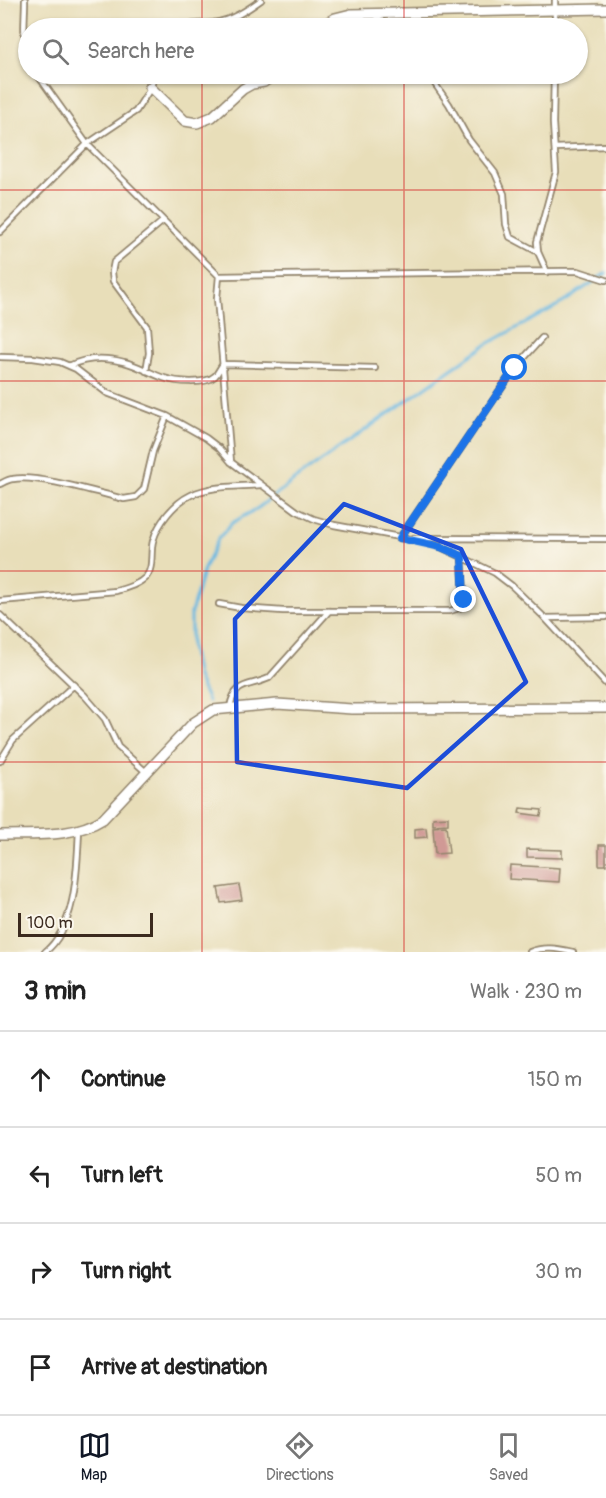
<!DOCTYPE html>
<html lang="en">
<head>
<meta charset="utf-8">
<style>
	:root { --surface:#fff; --page:#f6f6f6; --text:#222; --muted:#767676; --line:#e0e0e0; --accent:#111827 }
	body { margin:0; font-family:Pangolin,sans-serif; background:var(--page); color:var(--text) }
	.scale { position:absolute; left:18px; bottom:15px; width:135px; box-sizing:border-box; padding-left:6px; border:3px solid #3b2a1e; border-top:0; font-size:16px; line-height:21px; white-space:nowrap; color:#3b2a1e; -webkit-text-stroke:4px #fbf7ec; paint-order:stroke }
	.stop { position:absolute; width:18px; height:18px; margin:-14px; border:4px solid #1a73e8; border-radius:50%; background:#fff }
	.stop.end { background:#1a73e8; border-color:#fff; box-shadow:0 2px 6px #0008 }
	.list { margin:0; padding:0; list-style:none }
	h2 { display:flex; justify-content:space-between; align-items:center; height:78px; margin:0; padding:0 24px; font-size:26px }
	h2 small { font-size:20px; font-weight:400; color:var(--muted) }
	.list li { display:grid; grid-template-columns:39px 1fr auto; gap:18px; align-items:center; box-sizing:border-box; height:96px; padding:0 24px; border-top:2px solid var(--line) }
	.list b { display:block; font-size:22px; white-space:nowrap }
	.list em { font-size:20px; font-style:normal; color:var(--muted) }
	.icon { flex:none; width:33px; height:33px; fill:none; stroke:currentColor; stroke-width:2; stroke-linecap:round; stroke-linejoin:round }
	.map { position:relative; flex:none; width:606px; height:952px; overflow:hidden }
	.search { position:absolute; background:var(--surface); box-shadow:0 2px 4px #0004; left:18px; right:18px; top:18px; height:66px; display:flex; align-items:center; gap:15px; box-sizing:border-box; padding:0 21px; border-radius:33px; color:var(--muted); font-size:22px }
	.sheet { height:462px; background:var(--surface) }
	nav { display:flex; justify-content:space-around; align-items:center; box-sizing:border-box; height:84px; border-top:2px solid var(--line); background:var(--surface); font-size:16px; color:var(--muted) }
	nav a { display:grid; justify-items:center; gap:3px }
	nav .on { color:var(--accent) }
	.map>svg:first-child { display:block }
	.lines { fill:none; stroke-linecap:round; stroke-linejoin:round }
	.stream { stroke:#66b8e2; stroke-width:3 }
	.building { fill:#d09995 }
	.lane-casing { stroke:#92846c; stroke-width:8 }
	.street-casing { stroke:#92846c; stroke-width:12 }
	.lane { stroke:#fff; stroke-width:4.5 }
	.street { stroke:#fff; stroke-width:9 }
	.route { stroke:#1a73e8; stroke-width:8 }
	.marked { fill:none; stroke:#1d4ed8; stroke-width:4.5; stroke-linejoin:round }
	.grid { fill:none; stroke:#d62828; stroke-width:1.5; stroke-opacity:0.55 }
</style>
</head>
<body>
<div class="map">
<svg width="606" height="952" viewBox="0 0 606 952">
	<rect width="100%" height="100%" fill="#fbf7ec"/>
	<filter id="ink" filterUnits="userSpaceOnUse"><feTurbulence type="fractalNoise" baseFrequency=".0167" numOctaves="2"/><feDisplacementMap in="SourceGraphic" scale="12" xChannelSelector="R" yChannelSelector="G"/><feConvolveMatrix kernelMatrix="1 2 1 2 8 2 1 2 1" color-interpolation-filters="sRGB"/></filter>
	<filter id="wash" filterUnits="userSpaceOnUse"><feTurbulence type="fractalNoise" baseFrequency=".008" numOctaves="4" result="noise"/><feDisplacementMap in="SourceGraphic" scale="24" xChannelSelector="R" yChannelSelector="G"/><feGaussianBlur stdDeviation="1.35" result="paint"/><feColorMatrix in="noise" values="0 0 0 0 0 0 0 0 0 0 0 0 0 0 0 0 0 1.4 0 .05"/><feComposite in="paint" operator="in"/></filter>
	<g filter="url(#wash)">
		<rect width="100%" height="100%" fill="#e8deb9"/>
		<g class="lines">
			<path class="stream" d="M208 701 197 677 191 647V613L204 569 218 539 232 523 258 508 300 476 484 346 564 302 606 273"/>
		</g>
		<g id="blocks">
			<path class="building" d="M520 808 542 810 541 816 519 813Z
				M448 817V824L433 825V818Z
				M446 826 449 853 435 854 433 827Z
				M426 828 427 837 415 838V829Z
				M599 845H606V865H599Z
				M527 849 562 850V858L527 857Z
				M510 865 560 868 559 882 509 879Z
				M239 885 242 900 221 903 218 888Z"/>
		</g>
	</g>
	<g filter="url(#ink)">
		<use href="#blocks" fill-opacity="0" stroke="#92846c" stroke-width="1.5"/>
		<g class="lines">
			<g class="lane-casing">
				<path id="lane" d="M25 0C25 19 22 36 28 54
					M375 15 388 28
					M184 28C192 22 203 25 213 23 231 21 247 10 261 0
					M555 28V0
					M37 74 87 144 219 276 562 271H578L606 280
					M428 74 449 104 469 140 495 173 504 194 506 224 510 237 538 252
					M555 148 606 146
					M0 232 87 144 136 111 148 92 156 74
					M547 272 538 252 537 242 556 172 553 123 554 74
					M219 276 217 298 231 462
					M0 357 33 358 60 362 76 369 107 393 167 416 206 438 219 448 231 462 297 511 314 519 334 525 421 541 441 547 495 573 512 586 545 618 606 684
					M69 366C87 357 105 357 124 362 138 365 151 374 164 378 176 382 205 385 215 376 218 373 220 368 223 364L375 368
					M146 371 149 353 147 327 113 281 112 272 114 262 163 221
					M0 484C4 482 9 479 13 479 36 474 99 493 124 499L136 497 144 489 153 451 167 416
					M400 538 515 368 542 338
					M414 538 606 539
					M0 601 116 591C126 588 138 585 146 577 154 568 150 552 153 541 158 523 174 503 191 495 212 485 238 487 260 485
					M219 604 241 608 283 611H450L459 608 464 599 462 556
					M0 615 85 696 105 719 118 747 146 772
					M545 618 606 617
					M230 707C235 681 249 687 269 678L329 611
					M0 761 13 740 74 685
					M45 952C77 926 77 868 79 830
					M530 952C544 946 558 949 573 952"/>
			</g>
			<g class="street-casing">
				<path id="street" d="M319 28 335 18 351 14 606 9
					M150 87 185 121 197 123 212 117 243 89 252 84 264 82 275 74
					M0 835C35 834 73 838 103 819L193 723 213 710 277 704 352 709 606 708"/>
			</g>
			<use href="#lane" class="lane"/>
			<use href="#street" class="street"/>
		</g>
	</g>
	<g class="lines" filter="url(#ink)">
		<path class="route" d="M464 600 462 556 441 547 400 538 515 368"/>
	</g>
	<path class="marked" d="M344 504 461 549 526 682 407 788 237 762 235 619Z"/>
	<path class="grid" d="M202 0V28M404 0V28M202 74V952M404 74V952M0 190H606M0 381H606M0 571H606M0 762H606"/>
</svg>
<div class="scale">100 m</div>
<div class="stop" style="left:515px;top:368px"></div>
<div class="stop end" style="left:464px;top:600px"></div>
<div class="search"><svg class="icon" aria-label="search" viewBox="0 0 24 24"><circle cx="10" cy="10" r="6"/><path d="M15 15l6 6"/></svg>Search here</div>
</div>
<section class="sheet">
<h2>3 min<small>Walk · 230 m</small></h2>
<ul class="list">
<li><svg class="icon" aria-label="ahead" viewBox="0 0 24 24"><path d="M12 20V5M6 11l6-6 6 6"/></svg><div><b>Continue</b></div><em>150 m</em></li>
<li><svg class="icon" aria-label="left" viewBox="0 0 24 24"><path d="M17 20v-9H6M10 6l-5 5 5 5"/></svg><div><b>Turn left</b></div><em>50 m</em></li>
<li><svg class="icon" aria-label="right" viewBox="0 0 24 24"><path d="M7 20v-9h11M14 6l5 5-5 5"/></svg><div><b>Turn right</b></div><em>30 m</em></li>
<li><svg class="icon" aria-label="arrive" viewBox="0 0 24 24"><path d="M6 21V4h12l-3 4 3 4H6"/></svg><div><b>Arrive at destination</b></div></li>
</ul>
</section>
<nav>
<a class="on"><svg class="icon" aria-label="map" viewBox="0 0 24 24"><path d="M3 6l6-2 6 2 6-2v14l-6 2-6-2-6 2zM9 4v14M15 6v14"/></svg>Map</a>
<a><svg class="icon" aria-label="directions" viewBox="0 0 24 24"><path d="M12 3l9 9-9 9-9-9zM9 14v-3h6M13 9l2 2-2 2"/></svg>Directions</a>
<a><svg class="icon" aria-label="saved" viewBox="0 0 24 24"><path d="M7 4h10v16l-5-4-5 4z"/></svg>Saved</a>
</nav>
</body>
</html>
